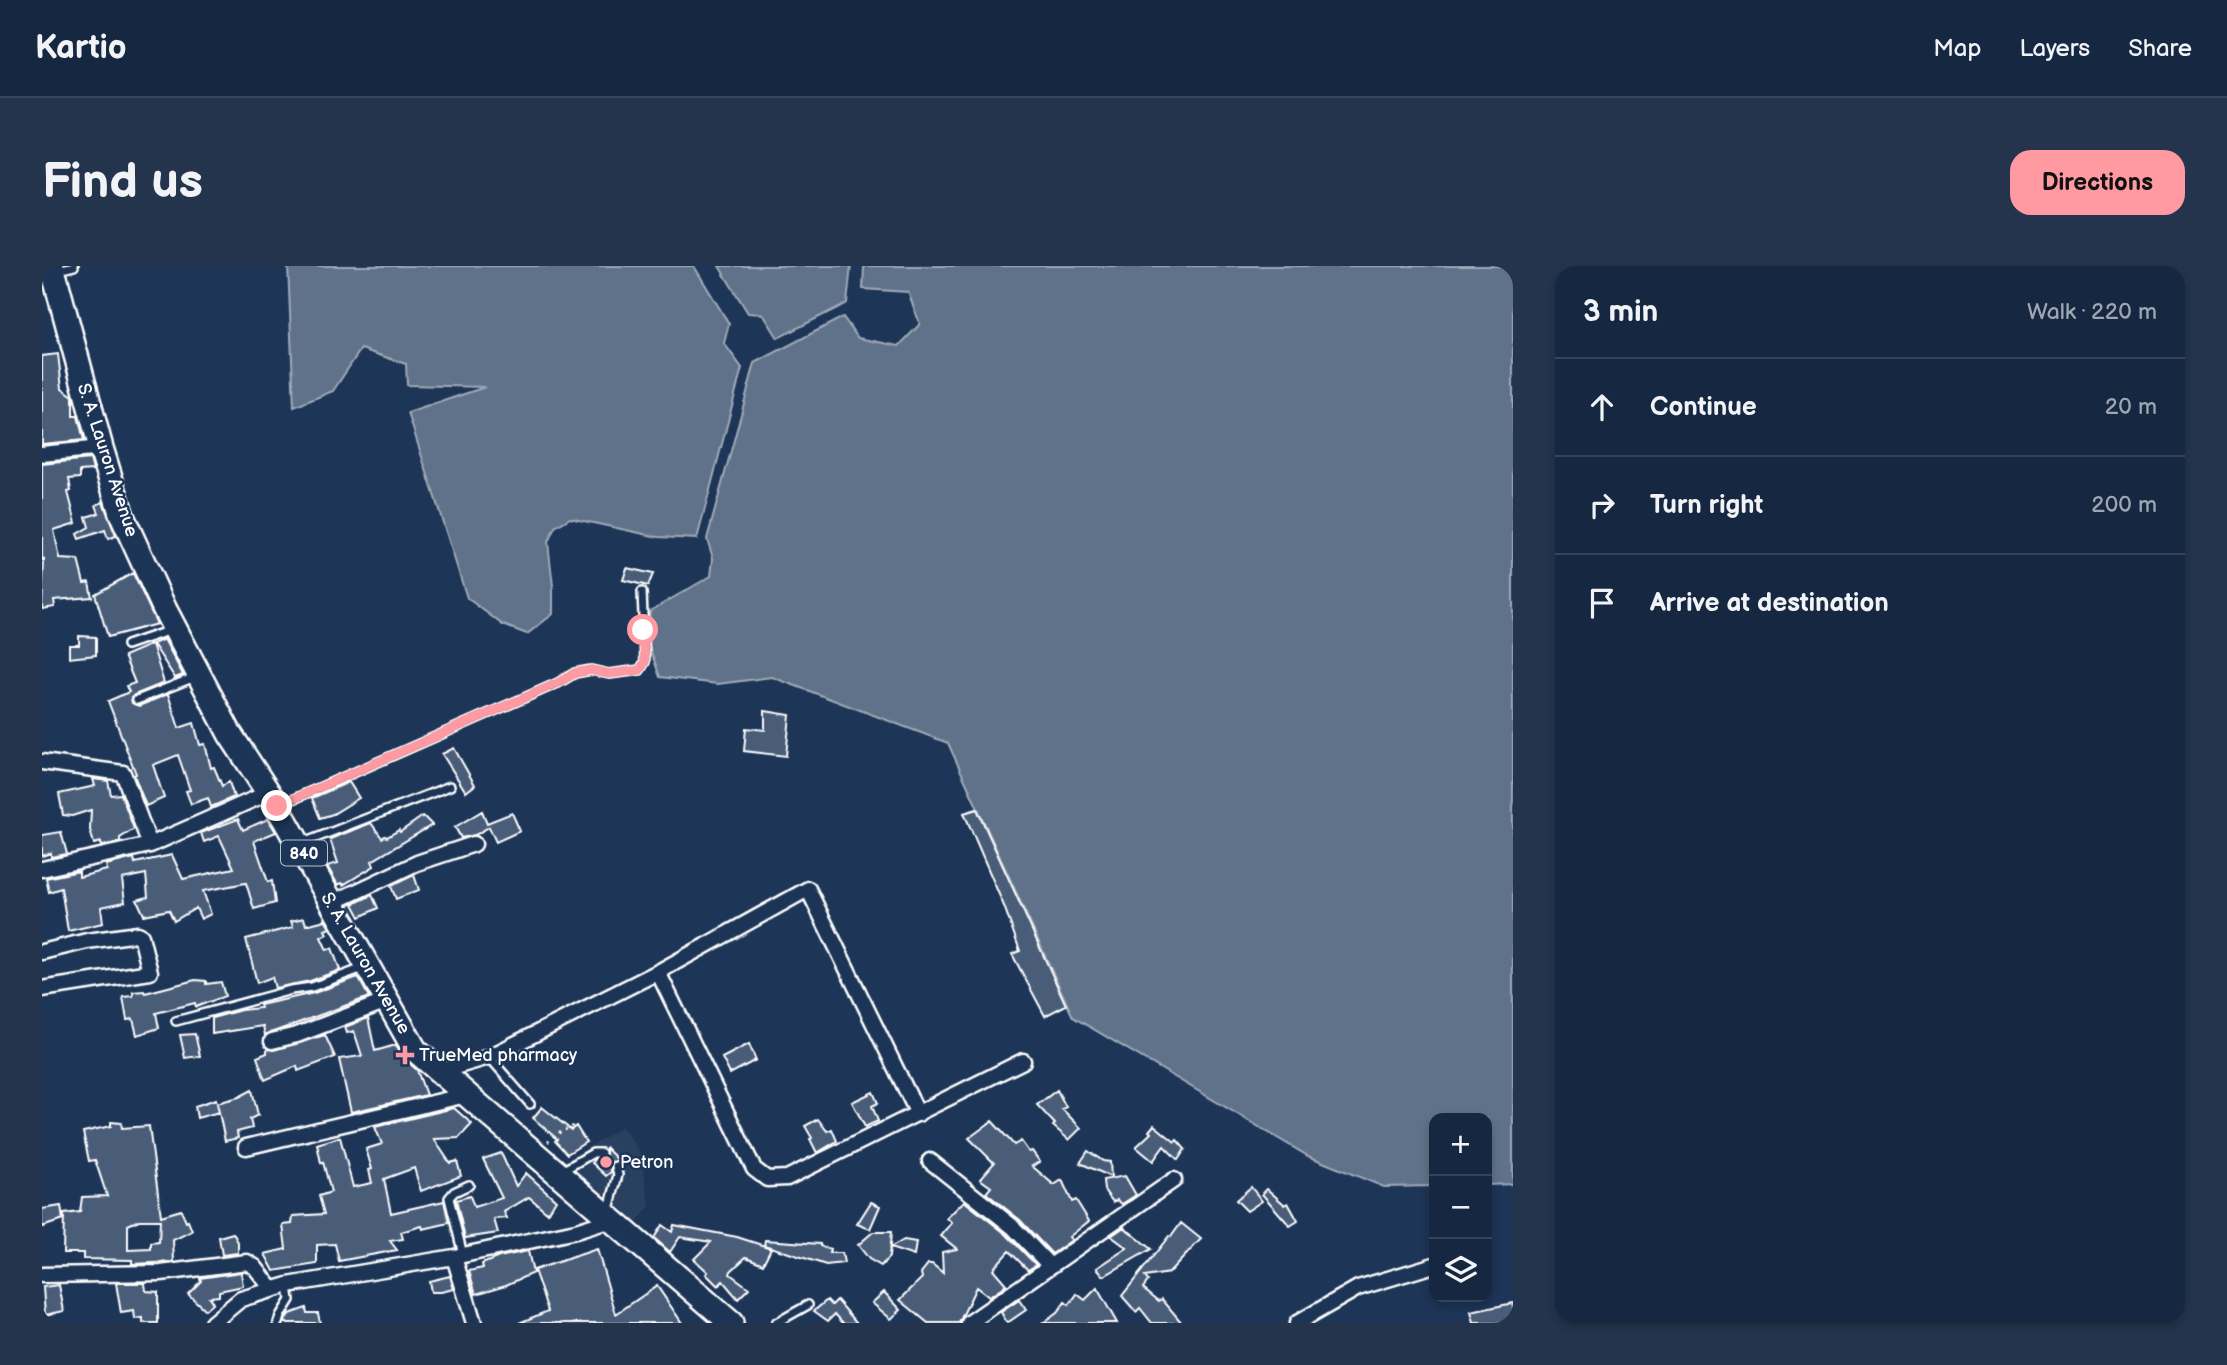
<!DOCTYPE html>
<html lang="en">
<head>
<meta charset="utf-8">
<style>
	:root { --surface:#162841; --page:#23344c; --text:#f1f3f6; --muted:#9ea6b1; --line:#35445a; --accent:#ff9aa2 }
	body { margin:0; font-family:"Balsamiq Sans",sans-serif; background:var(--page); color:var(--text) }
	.controls { position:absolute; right:21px; bottom:21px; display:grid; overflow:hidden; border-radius:14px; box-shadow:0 4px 10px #0003 }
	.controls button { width:63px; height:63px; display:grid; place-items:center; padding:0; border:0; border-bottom:2px solid var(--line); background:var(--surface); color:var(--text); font:35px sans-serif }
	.stop { position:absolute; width:21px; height:21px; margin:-16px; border:5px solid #ff9aa2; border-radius:50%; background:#fff }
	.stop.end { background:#ff9aa2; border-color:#fff; box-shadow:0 2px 7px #0008 }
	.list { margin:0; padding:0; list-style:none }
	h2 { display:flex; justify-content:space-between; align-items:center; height:91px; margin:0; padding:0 28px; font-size:30px }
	h2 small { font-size:23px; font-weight:400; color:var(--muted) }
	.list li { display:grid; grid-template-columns:46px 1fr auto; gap:21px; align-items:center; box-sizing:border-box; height:98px; padding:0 28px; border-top:2px solid var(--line) }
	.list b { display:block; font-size:26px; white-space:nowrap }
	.list em { font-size:23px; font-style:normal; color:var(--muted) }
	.icon { flex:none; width:38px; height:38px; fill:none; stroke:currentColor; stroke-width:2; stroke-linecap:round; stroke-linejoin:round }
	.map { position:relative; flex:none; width:1471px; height:1057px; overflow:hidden; border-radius:21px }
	header { display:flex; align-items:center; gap:42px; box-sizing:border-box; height:98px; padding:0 35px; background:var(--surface); border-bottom:2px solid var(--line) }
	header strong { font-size:33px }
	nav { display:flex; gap:38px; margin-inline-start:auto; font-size:24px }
	.intro { display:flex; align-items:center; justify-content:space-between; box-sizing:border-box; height:168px; padding:0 42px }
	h1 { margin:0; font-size:49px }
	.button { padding:18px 32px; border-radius:21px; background:var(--accent); color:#111; font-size:24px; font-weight:700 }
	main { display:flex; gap:42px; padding:0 42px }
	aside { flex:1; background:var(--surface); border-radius:21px; box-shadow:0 4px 10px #0003 }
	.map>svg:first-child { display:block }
	.built { fill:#2a4161 }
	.water { fill:#617289; stroke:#a0aab8; stroke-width:2 }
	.building { fill:#4a5d79; stroke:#fff; stroke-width:2; fill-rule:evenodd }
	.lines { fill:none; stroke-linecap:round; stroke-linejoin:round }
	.service-casing { stroke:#fff; stroke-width:12 }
	.minor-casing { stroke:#fff; stroke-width:19 }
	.trunk-casing { stroke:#fff; stroke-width:28 }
	.path { stroke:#fff; stroke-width:2.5; stroke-dasharray:2 5; stroke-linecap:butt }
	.service { stroke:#1d3557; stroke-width:7 }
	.minor { stroke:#1d3557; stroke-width:14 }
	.trunk { stroke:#1d3557; stroke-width:23 }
	.route { stroke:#ff9aa2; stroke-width:9 }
	.poi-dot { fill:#ff9aa2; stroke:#1d3557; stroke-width:2.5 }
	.labels { text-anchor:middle; stroke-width:5; stroke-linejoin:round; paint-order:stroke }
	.shield { fill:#1d3557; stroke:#bbc2cd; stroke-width:2 }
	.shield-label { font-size:16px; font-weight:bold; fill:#fff }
	.street-label { font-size:18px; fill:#fff; stroke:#1d3557 }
	.poi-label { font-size:18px; fill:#fff; stroke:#1d3557; text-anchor:start }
</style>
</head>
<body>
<header>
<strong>Kartio</strong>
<nav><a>Map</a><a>Layers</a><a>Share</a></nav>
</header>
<div class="intro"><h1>Find us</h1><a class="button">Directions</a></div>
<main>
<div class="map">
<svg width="1471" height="1057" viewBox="0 0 1471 1057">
	<rect width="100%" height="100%" fill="#1d3557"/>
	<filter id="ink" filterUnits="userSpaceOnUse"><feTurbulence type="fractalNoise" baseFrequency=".0143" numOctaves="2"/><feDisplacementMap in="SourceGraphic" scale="14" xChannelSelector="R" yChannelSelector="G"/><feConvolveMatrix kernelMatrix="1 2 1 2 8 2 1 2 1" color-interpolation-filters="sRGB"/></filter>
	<g filter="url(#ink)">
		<path class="built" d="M580 861 598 886 608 940 594 957 520 897Z"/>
		<path class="water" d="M246 0H652L687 58 682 77 700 102 655 273 616 271 528 252 513 261 506 276 511 320V348L485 368 461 359 425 332 366 147 443 121 365 119 364 98 319 83 291 125 252 141Z
			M677 0H809L805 37 736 72 721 48 706 47Z
			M822 0H1471V918L1445 919V852H1392V920L1342 921 1266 890 1031 751 906 477 730 411 676 418 618 411 605 374 608 345 669 310 671 292 665 273 713 97 801 51 816 72 857 80 878 58 866 26 821 23Z"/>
		<path class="building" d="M16 88 20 122 31 130V150H36L42 174 0 178V90Z
			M48 193 51 204 38 205V212L27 213 29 225 26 226 34 257 12 264 18 293 36 294 42 317 47 316 50 331 12 334 13 341 0 343 2 293 0 294V198Z
			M61 236 74 270 66 273 63 264 37 273 35 268 47 261 44 251 57 247 54 239Z
			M585 302 611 308 606 320 581 314Z
			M91 307 115 358 66 371 53 328Z
			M37 370 54 371V389L27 392V379H37Z
			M122 373 141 409 133 412 111 378Z
			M110 378 122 417 92 429 89 432 90 437 97 440 126 428 137 462 152 457 158 479 163 478 169 502 172 501 180 520 187 516 192 531 169 541 166 532 149 538 144 525 148 524 136 489 111 499 122 532 104 540 92 509 94 508 66 435 87 426 84 420 93 417 82 390Z
			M723 445 748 449 744 490 702 485 704 462 723 464Z
			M412 482 433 519 424 526 400 488Z
			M51 513 66 515 69 529 79 528 92 563 78 572V576L59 580V576L52 578 48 564 49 544 30 550 21 549 17 528 53 520Z
			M307 516 317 532 291 548 278 552 270 532Z
			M935 543 1024 739 1003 750 970 688 978 685 962 640 922 547Z
			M440 545 445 557 470 547 478 565 454 576 447 561 433 569 419 572 413 561Z
			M381 550 390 559 330 595 332 600 301 619 300 617 296 619 285 600 296 597 288 573 329 557 340 572 343 570 345 571 357 564 358 566Z
			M196 553 201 564 226 553 234 566 212 575 226 616 230 615 233 637 212 643 204 617 161 625 169 648 159 653 154 642 132 655 127 644 102 649 95 634 106 631 104 608 80 613 83 636 59 641 61 657 26 665 19 622 7 626 4 612 37 605V611L65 604 64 599 92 592 93 597 130 589 141 613 192 602 177 570 162 576 159 567Z
			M19 566 25 588 9 591V587L0 590V569Z
			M372 609 377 624 354 633 349 620Z
			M330 629 336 642 318 651 311 638Z
			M262 652 264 659 283 654 288 662 283 664 285 668 279 671 285 684 290 682 298 704 268 715 233 722 230 711 215 717 204 673 251 661 249 655Z
			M316 711 327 731 223 769 221 760 170 768V752L199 744 219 742 218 739 272 727Z
			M153 714 164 715V718L179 716 183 730 154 741 153 737 114 747 117 762 95 769 91 753 85 754 81 731 91 730V726L102 725 103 727Z
			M326 752 333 785 354 779 364 794 375 804 384 829 309 846 297 793 320 790 312 765 305 767 303 761Z
			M153 768 158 790 143 792 138 769Z
			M283 769 293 791 256 805 255 800 223 814 215 791 225 787V783L232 784Z
			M707 778 714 794 688 808 680 792Z
			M210 824 216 849 208 853 210 862 195 866 196 872 183 875 175 837 197 831Z
			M1015 824 1024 841 1020 843 1039 862 1027 874 1011 860 1013 858 995 839Z
			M831 826 836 837 830 840 836 855 823 861 810 836Z
			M174 833 177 846 155 852 153 840Z
			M500 841 529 864 534 860 544 876 525 888 513 875 515 873 491 852Z
			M412 842 430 858 417 872 392 873 408 897 415 895 419 910 379 925 372 902 342 913 349 947 402 935 407 957 381 963 380 960 359 966 361 973 348 975 355 984 297 995 293 978 275 979V998L232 1005 223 988 244 983 241 959 250 958 251 950 282 948 277 930 289 926 281 896 279 897 275 878 298 871 311 921 330 917 327 904 330 903 324 883 340 878 333 861Z
			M776 853 785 865 790 863 795 875 775 887 768 873 770 872 763 860Z
			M950 855 972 879 979 875 987 886 990 885 998 896 990 900 1012 919 1020 914 1030 936 1034 934 1047 955 1027 971 1030 974 1010 988 978 954 944 927 949 921 938 913 952 897 927 872Z
			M69 856 79 857 80 862 107 860 119 950 139 944 144 956 146 955 150 965 131 974 132 996 90 998V994L41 993V987H21L22 948 38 946 40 931 65 930 53 894 47 895 41 866 69 860ZM97 954H118L117 976 109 977V983L86 984V959Z
			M1112 859 1133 876 1135 874 1143 883 1136 894 1122 880 1111 895 1094 881 1109 867 1107 865Z
			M564 882 577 895 569 896V906L564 910 550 897 553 893 564 891Z
			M1046 885 1061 895 1068 896 1069 911 1038 897Z
			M459 887 474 920 484 907 514 934 506 947 487 931 462 946 465 952 452 953 456 967 423 972 414 934 428 930 432 941 460 932 441 893Z
			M1083 910 1094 929 1080 938 1075 934 1071 936 1062 924 1061 914Z
			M1209 921 1220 935 1205 945 1194 934Z
			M1225 923 1243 939 1246 937 1256 955 1248 960 1220 928Z
			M922 935 964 968 994 999 986 1004 967 985 951 1003 964 1018 962 1021 947 1031 934 1021 917 1057H886L858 1034 880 1012 879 1007 886 998H890L901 1007 900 986 915 983 899 970 910 957 905 952Z
			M829 936 838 940 828 963 815 958Z
			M19 940 21 954 0 961V943Z
			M1139 957 1159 973 1127 1007 1103 1011 1106 1015 1101 1022 1117 1035 1120 1033 1140 1057H1110L1098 1042 1094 1046 1080 1030 1127 970 1129 971Z
			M620 959 630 966 632 959 695 971 729 982 721 998 704 991 689 1005 688 1008 707 1022 696 1033 681 1015 676 1020 664 1008 666 1006 652 993 669 976 638 971 628 986 612 972Z
			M1082 961 1109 983 1062 1010 1055 1002 1085 982 1069 970Z
			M831 966H849L847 991 839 1000 827 993 816 979Z
			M191 967 196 976V987L180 989 177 971Z
			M723 974 778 978V980L788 983 787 987H800L802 997 784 999 722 979Z
			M862 974 874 976 872 990 848 982Z
			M555 983 574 1048 615 1020 640 1057H477L506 1045 492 1004Z
			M486 985 491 1007 464 1019 434 1028 427 1005 441 1002 440 998 457 991Z
			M199 1006 201 1020 177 1025V1030L167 1031 171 1037 163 1044 146 1028 159 1015 158 1012Z
			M408 1010 412 1023 399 1026H389L387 1015Z
			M74 1017H103L104 1025 116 1026V1057H101V1052L93 1053 92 1045 79 1047Z
			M17 1019 22 1045 3 1049 1 1021Z
			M1055 1022 1075 1057H1001L1015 1047 1023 1036 1027 1039 1035 1028 1043 1034Z
			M842 1026 859 1044 849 1053 830 1037Z
			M785 1034 790 1039 795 1034 815 1057H801L793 1048 786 1055 772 1045Z
			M977 1034 984 1044 965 1057 959 1046Z
			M1471 1037V1057H1432L1429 1046Z
			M264 1042 265 1047H276L278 1057H242L247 1048Z"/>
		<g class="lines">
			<g class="service-casing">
				<path id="service" d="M16 4 32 0
					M85 379 129 364
					M95 434 153 411
					M238 539 516 417 533 407 549 404 567 408 598 404 603 396 600 326
					M261 577 408 520
					M134 755 249 724 270 721 321 702
					M447 791 488 838
					M520 905 551 887H559
					M566 947 576 909 574 900
					M421 989 407 932 412 926 427 919
					M236 1057 238 1050 248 1034 246 1020
					M734 1057 766 1039"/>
			</g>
			<g class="minor-casing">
				<path id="minor" d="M0 188 59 182
					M0 496 81 507 108 579
					M0 603 108 579 226 527
					M290 637 375 597 432 578
					M0 686 45 675 96 668 99 670 108 706 0 723
					M616 706 712 903 725 913 745 912 981 795
					M230 775 255 769 345 735
					M399 805 447 791 616 706 766 623 876 848
					M204 881 424 829
					M888 895 971 961 1008 1000
					M412 991 432 1057
					M0 1009 119 1007 205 996 213 1001 230 1023
					M170 1057 199 1033 246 1019 412 991 534 965 569 954
					M927 1057 1132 914
					M1255 1057 1316 1022 1392 999"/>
			</g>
			<g class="trunk-casing">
				<path id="trunk" d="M10 0 59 182 80 250 123 344 188 468 235 540 373 784 689 1057"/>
			</g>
			<path class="path" d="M506 876 513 869 535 858"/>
			<use href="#service" class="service"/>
			<use href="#minor" class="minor"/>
			<use href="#trunk" class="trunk"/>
		</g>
	</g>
	<g class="lines" filter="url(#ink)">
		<path class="route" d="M235 540 516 417 533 407 549 404 567 408 598 404 603 396 601 364"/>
	</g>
	<g class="poi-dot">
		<path d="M359.5 778.5h7v7h7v7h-7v7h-7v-7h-7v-7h7z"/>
		<circle cx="564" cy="896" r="7"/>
	</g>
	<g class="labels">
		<rect class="shield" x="239" y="574.5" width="46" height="25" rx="5"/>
		<g class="shield-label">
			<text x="262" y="593">840</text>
		</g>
		<g class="street-label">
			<text transform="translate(66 194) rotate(72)" y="6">S. A. Lauron Avenue</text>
			<text transform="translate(324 697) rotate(60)" y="6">S. A. Lauron Avenue</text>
		</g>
		<g class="poi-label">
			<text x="377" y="795">TrueMed pharmacy</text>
			<text x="578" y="902">Petron</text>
		</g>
	</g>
</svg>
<div class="controls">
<button>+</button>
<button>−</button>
<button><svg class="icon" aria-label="layers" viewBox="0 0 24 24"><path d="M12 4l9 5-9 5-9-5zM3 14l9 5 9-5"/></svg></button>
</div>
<div class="stop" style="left:601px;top:364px"></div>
<div class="stop end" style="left:235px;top:540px"></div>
</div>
<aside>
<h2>3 min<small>Walk · 220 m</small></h2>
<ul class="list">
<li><svg class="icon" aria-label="ahead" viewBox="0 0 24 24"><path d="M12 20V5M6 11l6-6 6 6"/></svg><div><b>Continue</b></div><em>20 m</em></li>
<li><svg class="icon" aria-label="right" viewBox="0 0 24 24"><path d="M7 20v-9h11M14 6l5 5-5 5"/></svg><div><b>Turn right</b></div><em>200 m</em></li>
<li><svg class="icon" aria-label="arrive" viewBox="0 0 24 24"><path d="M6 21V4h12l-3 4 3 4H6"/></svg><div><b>Arrive at destination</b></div></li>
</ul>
</aside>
</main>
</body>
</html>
